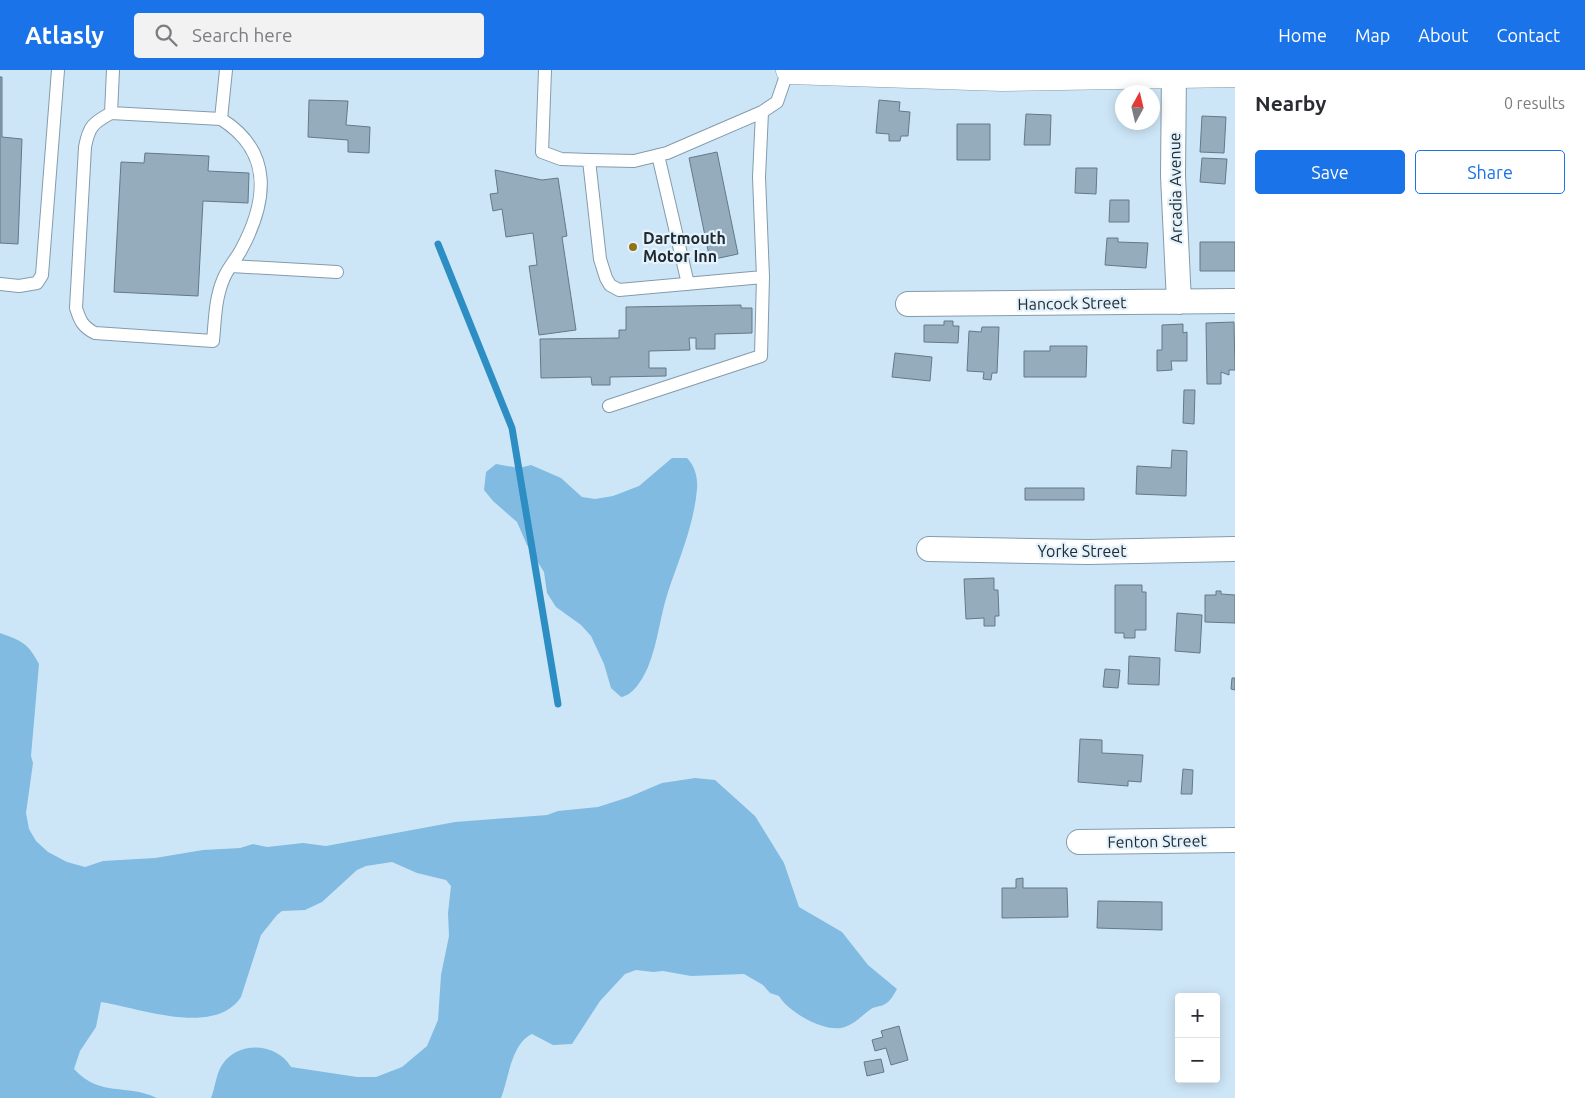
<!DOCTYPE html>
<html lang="en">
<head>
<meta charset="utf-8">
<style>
	:root { --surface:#fff; --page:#f2f2f3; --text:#2b2b33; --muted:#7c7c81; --line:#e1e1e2; --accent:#1a73e8 }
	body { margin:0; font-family:Ubuntu,sans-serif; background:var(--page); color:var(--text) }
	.controls { position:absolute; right:15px; bottom:15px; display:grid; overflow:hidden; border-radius:5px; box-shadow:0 2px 12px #0003 }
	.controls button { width:45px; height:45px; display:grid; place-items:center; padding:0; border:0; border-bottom:1px solid var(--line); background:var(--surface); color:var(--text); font:25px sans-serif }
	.compass { position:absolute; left:1115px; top:15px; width:45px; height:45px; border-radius:50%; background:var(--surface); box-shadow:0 2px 12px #0003; rotate:8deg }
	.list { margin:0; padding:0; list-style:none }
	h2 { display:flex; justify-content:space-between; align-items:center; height:65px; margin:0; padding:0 20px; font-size:21px }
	h2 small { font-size:16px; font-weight:400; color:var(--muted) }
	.actions { display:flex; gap:10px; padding:15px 20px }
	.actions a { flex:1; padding:11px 0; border:1px solid var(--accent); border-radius:5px; text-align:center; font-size:18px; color:var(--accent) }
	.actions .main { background:var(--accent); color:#fff }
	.icon { flex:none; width:28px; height:28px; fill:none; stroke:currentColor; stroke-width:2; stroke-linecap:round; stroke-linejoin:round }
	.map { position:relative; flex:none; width:1235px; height:1028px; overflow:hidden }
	header { display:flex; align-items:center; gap:30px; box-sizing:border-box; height:70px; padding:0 25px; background:var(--accent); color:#fff }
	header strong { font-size:24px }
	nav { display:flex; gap:28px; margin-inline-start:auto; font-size:18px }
	.search { width:350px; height:45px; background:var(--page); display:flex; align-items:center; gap:12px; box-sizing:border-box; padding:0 18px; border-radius:5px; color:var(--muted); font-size:19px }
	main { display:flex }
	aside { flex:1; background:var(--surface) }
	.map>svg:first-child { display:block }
	.green { fill:#81bbe1 }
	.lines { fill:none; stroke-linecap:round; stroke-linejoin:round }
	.stream { stroke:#2c8ec3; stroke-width:7 }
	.building { fill:#95acbc; stroke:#637988 }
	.lane-casing { stroke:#849bab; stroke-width:14 }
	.street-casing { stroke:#849bab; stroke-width:26 }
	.primary-casing { stroke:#849bab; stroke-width:29 }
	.lane { stroke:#fff; stroke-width:12 }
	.street { stroke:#fff; stroke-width:24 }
	.primary { stroke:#fff; stroke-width:28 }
	.poi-dot { fill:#92731a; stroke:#e3f2fc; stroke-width:2 }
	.labels { text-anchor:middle; stroke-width:4.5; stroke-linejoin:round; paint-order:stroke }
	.street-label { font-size:16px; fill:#212b31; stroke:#e3f2fc }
	.poi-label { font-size:16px; font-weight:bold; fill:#212b31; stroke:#e3f2fc; text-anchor:start }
</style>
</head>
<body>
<header>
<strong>Atlasly</strong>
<div class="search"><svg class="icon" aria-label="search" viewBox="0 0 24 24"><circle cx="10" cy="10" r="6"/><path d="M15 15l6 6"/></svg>Search here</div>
<nav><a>Home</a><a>Map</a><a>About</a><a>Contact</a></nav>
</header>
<main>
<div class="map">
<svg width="1235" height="1028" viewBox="0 0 1235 1028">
	<rect width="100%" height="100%" fill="#cde6f7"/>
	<path class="green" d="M672 388H687C695 396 698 408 697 419 694 455 679 489 668 522 660 546 658 573 648 597 643 608 634 625 621 627L611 618 604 594 591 566 581 555 556 537 547 523 544 502 527 475 517 452 493 431 484 420 486 402 496 394 519 398 531 395 561 408 582 427 595 429 613 426 639 416Z
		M0 563C22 571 28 573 39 594L31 686 33 693 26 743 29 759 36 771 48 782 67 792 85 797 103 791 155 788 203 780 240 778 253 774 267 777 303 773 326 776 455 752 547 745 558 741 598 737 629 727 662 713 695 708 715 710 755 746 784 793 799 837 842 862 868 895 897 919C894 924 890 932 885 934 881 937 875 936 871 939 862 945 856 953 845 957 826 964 788 942 779 926L770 923 763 915 744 904 691 906 663 901 653 902 636 900 625 904 600 931 572 974 553 975 532 964C511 974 509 1008 501 1028H211C215 1018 216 1004 222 995 238 970 277 973 291 997L357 1007H376L402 997 427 976 438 950 441 905 449 866 448 843 451 816 446 810 417 803 392 792 366 796 357 800 322 832 305 840 282 841 277 845 261 865 241 927C215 967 139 938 101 932L96 957 80 981 74 999C101 1028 126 1013 157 1028H0Z"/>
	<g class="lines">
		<path class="stream" d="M438 174 512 358 558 634"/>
	</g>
	<path class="building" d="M0 7H2V67L22 69 18 174 0 173Z
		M309 30 348 31 346 55 370 57 369 83 348 82V70L308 67Z
		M879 30 900 32 899 41 910 42 908 66H901L900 71H889V64L876 63Z
		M1026 44 1051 45 1050 75H1024Z
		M1202 46 1226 47 1224 83 1200 82Z
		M957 54H990V90H957Z
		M717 82 738 184 710 190 689 88Z
		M145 83 209 86 208 101 249 103 248 133 203 131 198 226 114 222 121 92 144 93Z
		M1202 88 1227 89 1225 114 1200 112Z
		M1076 98H1097L1096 124 1075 123Z
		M495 100 542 110 558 108 567 166 562 167 576 260 539 265 529 196 537 195 533 163 506 167 502 139 493 141 490 124 498 123Z
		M1110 130H1129V152H1109Z
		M1107 168H1118V172L1148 173 1146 198 1105 195Z
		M1200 172H1235V201H1200Z
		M741 235V238H752V263L715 264V279H696V268H689L690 280 649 281V298H666V306L610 307V315H592L591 307 541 308 540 269 619 268V260H626V237Z
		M944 251H953V256H959L958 273 924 272V255H944Z
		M1234 252 1235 300H1229V305L1221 302V314H1207L1206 253Z
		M1183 254V263L1187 262V291H1171L1172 300 1157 301V280H1162V255Z
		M982 257H999L997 303H992L991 310 983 309 984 302 967 301 969 261 981 262Z
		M1050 276H1087L1086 307H1024V281H1050Z
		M895 283 932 287 930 311 892 307Z
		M1184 320H1195L1194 354 1183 353Z
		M1172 380 1187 381 1186 426 1136 424 1137 396 1171 398Z
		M1025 418H1084V430H1025Z
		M994 508V520H998L999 546H995V556H984V548L966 549 964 509Z
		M1115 515H1142V522H1146V560H1135V568H1124V563H1115Z
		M1216 521H1221V524L1235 525V553L1205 552V525H1216Z
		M1177 543 1202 545 1200 583 1175 581Z
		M1129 586 1160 588 1159 615 1128 614Z
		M1105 599 1120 600 1118 618 1103 617Z
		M1232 608H1235V620L1231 619Z
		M1080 669 1102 670V683L1143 685 1141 712 1128 711V716L1078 712Z
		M1183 699 1193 700 1192 724H1181Z
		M1023 808V818H1067L1068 847 1002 848V818H1016V809Z
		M1098 831 1162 832V860L1097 858Z
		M899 956 908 990 891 995 886 978 875 981 872 970 883 967 881 961Z
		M881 989 884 1002 867 1006 864 992Z"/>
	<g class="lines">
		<g class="lane-casing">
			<path id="lane" d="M545 0 542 82 561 89 589 90 634 91 667 83 762 42 777 32 788 0
				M111 43 221 49C274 82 267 132 241 180 235 191 227 199 223 210 215 229 215 251 213 271L95 263C83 257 80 251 76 238L85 77C89 56 93 53 111 43L113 0
				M221 49 226 0
				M658 85 688 214
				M589 90 600 189 606 208 610 215 619 220 763 207 759 107 762 42
				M231 196 337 202
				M0 214 19 216 37 213 42 205 58 0
				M609 336 761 286 763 207"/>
		</g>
		<g class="street-casing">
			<path id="street" d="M1174 0 1173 106 1179 232
				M908 234 1235 231
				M929 479 1088 482 1235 479
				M1079 772 1235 770"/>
		</g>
		<g class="primary-casing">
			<path id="primary" d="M790 0 1002 7 1235 3"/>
		</g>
		<use href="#lane" class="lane"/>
		<use href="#street" class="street"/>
		<use href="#primary" class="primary"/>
	</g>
	<circle class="poi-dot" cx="633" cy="177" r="5"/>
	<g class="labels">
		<g class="street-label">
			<text transform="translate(1175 118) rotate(-91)" y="6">Arcadia Avenue</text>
			<text transform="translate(1072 233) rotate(-1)" y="6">Hancock Street</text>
			<text x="1082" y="487">Yorke Street</text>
			<text transform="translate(1157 771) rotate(-1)" y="6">Fenton Street</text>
		</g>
		<g class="poi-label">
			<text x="643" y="174">Dartmouth<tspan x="643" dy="18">Motor Inn</tspan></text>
		</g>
	</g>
</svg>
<div class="controls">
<button>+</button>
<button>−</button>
</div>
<svg class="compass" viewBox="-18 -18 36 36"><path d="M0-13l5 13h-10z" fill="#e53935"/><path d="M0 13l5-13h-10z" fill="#7c7c81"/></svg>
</div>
<aside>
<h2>Nearby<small>0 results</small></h2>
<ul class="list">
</ul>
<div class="actions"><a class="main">Save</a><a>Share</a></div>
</aside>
</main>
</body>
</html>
